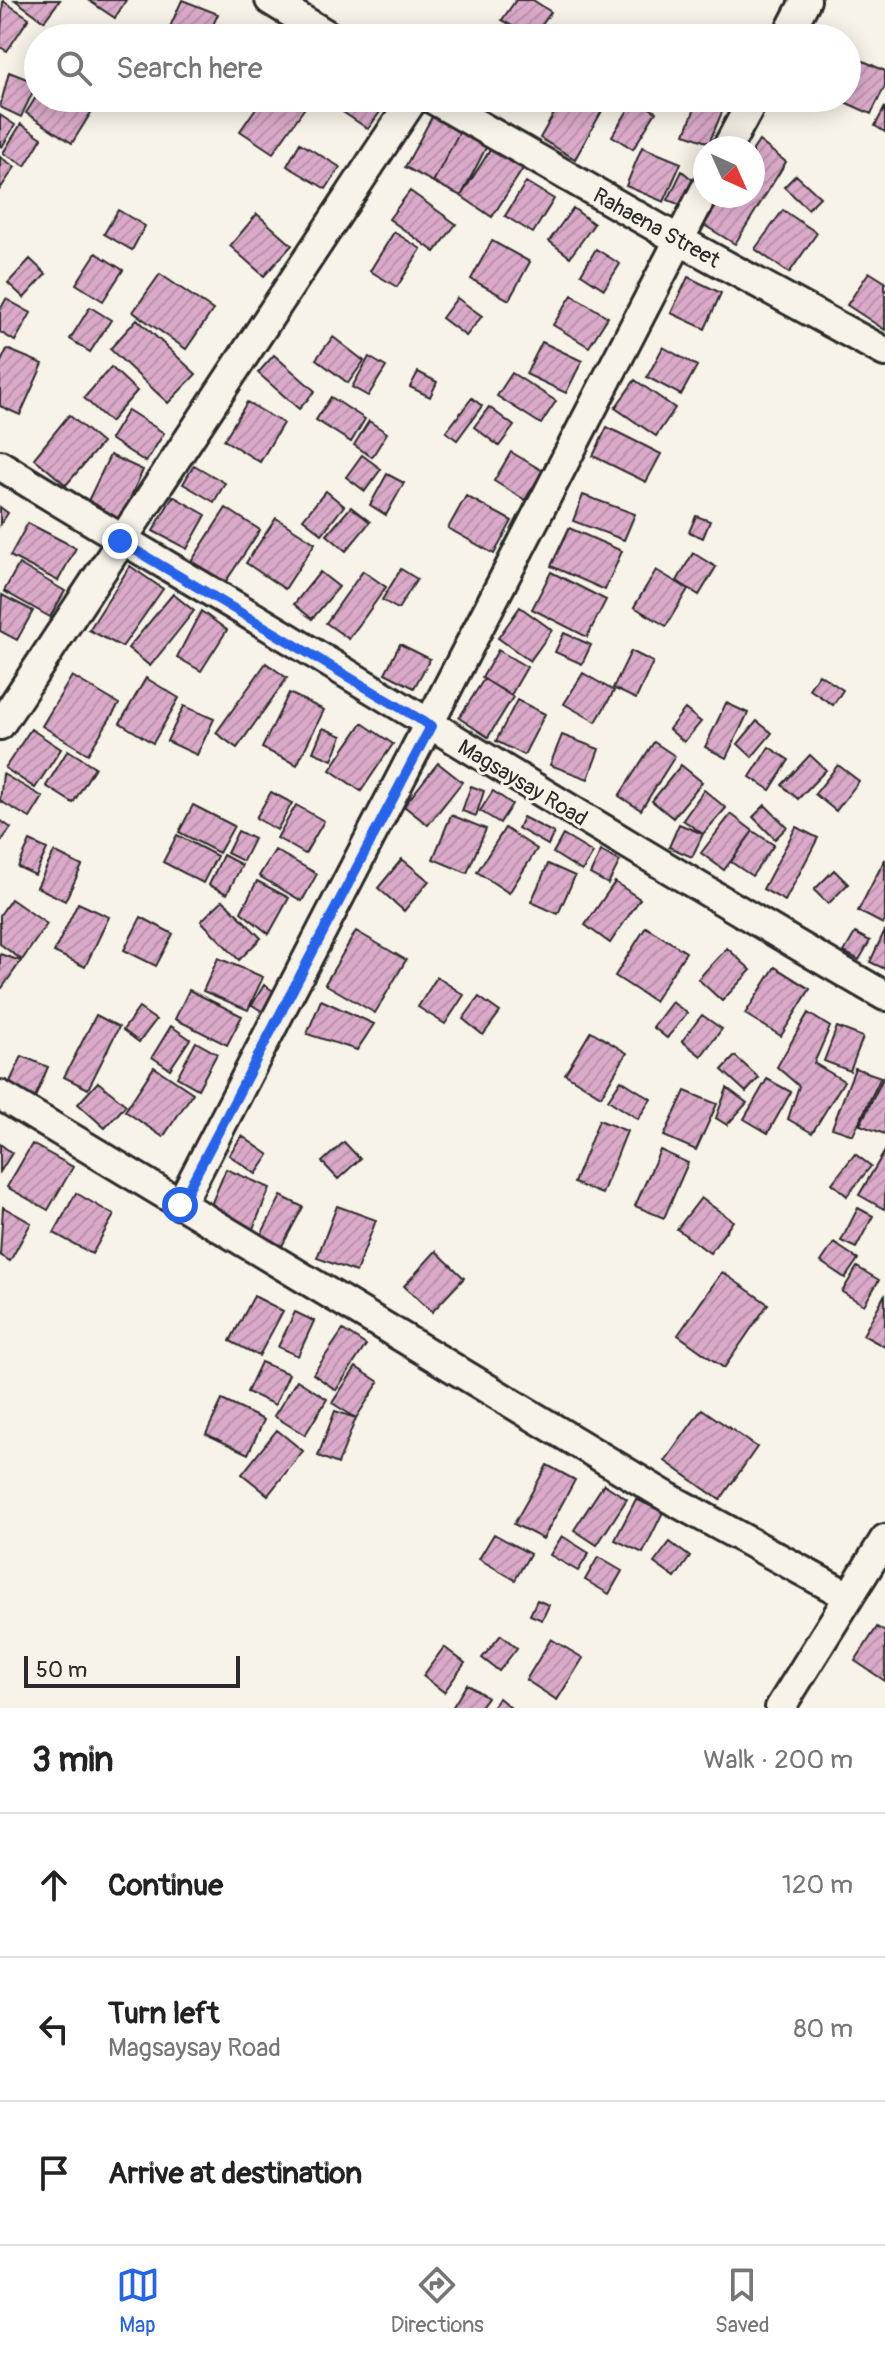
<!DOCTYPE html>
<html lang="en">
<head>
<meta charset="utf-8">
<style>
	:root { --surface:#fff; --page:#f2f2f2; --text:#222; --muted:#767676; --line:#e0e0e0; --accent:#2563eb }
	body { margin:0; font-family:Pangolin,sans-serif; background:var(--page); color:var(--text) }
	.compass { position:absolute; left:693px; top:136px; width:72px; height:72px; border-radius:50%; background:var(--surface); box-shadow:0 4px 20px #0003; rotate:135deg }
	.scale { position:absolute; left:24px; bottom:20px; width:216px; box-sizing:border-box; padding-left:8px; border:4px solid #2b2b2b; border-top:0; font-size:22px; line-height:28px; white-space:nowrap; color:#2b2b2b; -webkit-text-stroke:6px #f7f3e8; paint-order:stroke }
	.stop { position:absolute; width:24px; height:24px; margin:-18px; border:6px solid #2563eb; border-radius:50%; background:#fff }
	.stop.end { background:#2563eb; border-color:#fff; box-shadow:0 2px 8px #0008 }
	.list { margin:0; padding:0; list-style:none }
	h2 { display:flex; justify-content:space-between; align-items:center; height:104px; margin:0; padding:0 32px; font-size:34px }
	h2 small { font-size:26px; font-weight:400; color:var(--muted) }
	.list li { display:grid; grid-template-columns:52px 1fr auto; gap:24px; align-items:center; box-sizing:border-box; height:144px; padding:0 32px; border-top:2px solid var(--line) }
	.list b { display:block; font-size:30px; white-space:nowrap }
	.list p { margin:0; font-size:26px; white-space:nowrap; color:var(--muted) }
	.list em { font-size:26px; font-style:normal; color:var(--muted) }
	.icon { flex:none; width:44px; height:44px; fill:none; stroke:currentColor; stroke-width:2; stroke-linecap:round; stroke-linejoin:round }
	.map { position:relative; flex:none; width:885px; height:1708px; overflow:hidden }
	.search { position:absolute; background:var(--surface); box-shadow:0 4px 20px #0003; left:24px; right:24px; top:24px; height:88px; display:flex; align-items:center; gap:20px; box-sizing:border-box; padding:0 28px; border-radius:44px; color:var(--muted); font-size:30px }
	.sheet { height:536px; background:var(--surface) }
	nav { display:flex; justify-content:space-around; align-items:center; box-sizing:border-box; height:112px; border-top:2px solid var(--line); background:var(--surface); font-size:22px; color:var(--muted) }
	nav a { display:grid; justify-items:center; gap:4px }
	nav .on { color:var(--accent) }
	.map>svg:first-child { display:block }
	.building { fill:url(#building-hatch); stroke:#2b2b2b; stroke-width:2 }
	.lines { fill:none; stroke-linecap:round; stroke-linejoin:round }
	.minor-casing { stroke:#2b2b2b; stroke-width:34 }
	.minor { stroke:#f7f3e8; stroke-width:28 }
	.route { stroke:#2563eb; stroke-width:10 }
	.labels { text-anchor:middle; stroke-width:6; stroke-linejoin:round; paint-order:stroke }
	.street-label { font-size:22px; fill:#2b2b2b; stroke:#f7f3e8 }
</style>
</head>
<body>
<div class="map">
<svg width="885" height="1708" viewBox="0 0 885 1708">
	<defs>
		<pattern id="building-hatch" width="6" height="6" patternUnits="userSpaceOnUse" patternTransform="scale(2)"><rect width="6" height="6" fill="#dbaac9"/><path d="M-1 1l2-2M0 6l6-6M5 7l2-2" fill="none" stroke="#bc92ad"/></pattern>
	</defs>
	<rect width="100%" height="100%" fill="#f7f3e8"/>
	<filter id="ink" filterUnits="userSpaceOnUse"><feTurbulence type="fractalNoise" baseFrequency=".0125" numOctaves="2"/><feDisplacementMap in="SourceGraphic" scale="16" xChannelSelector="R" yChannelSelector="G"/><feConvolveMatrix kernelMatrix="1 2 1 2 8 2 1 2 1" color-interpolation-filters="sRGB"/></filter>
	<g filter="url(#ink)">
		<path class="building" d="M15 0H60L44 21Z
			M88 0H126L115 18Z
			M182 0 218 14 207 38H165Z
			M516 0H533L551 12 533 38 502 20Z
			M3 1 29 18 7 51 0 47Z
			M464 29 475 38H457Z
			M857 58 885 71V86L871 114 838 99 847 98V81Z
			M9 72 37 83 21 117 0 107Z
			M38 94V98H72L92 111 72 143 26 113Z
			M263 98 311 99 273 153 240 131Z
			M322 98H390L368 129Z
			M563 98H584L603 109 575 159 540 138Z
			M699 98 725 105 709 143 685 134Z
			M635 99 656 112 633 149 612 136Z
			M885 107V132L875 126Z
			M0 115 15 125 2 147 0 146Z
			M433 115 461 129 433 182 405 167Z
			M21 124 42 138 25 166 3 153Z
			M461 129 488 144 461 196 433 182Z
			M759 141 786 162 735 244 704 225 723 196H753V150Z
			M300 143 340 167 326 189 287 166Z
			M492 147 524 167 492 217 461 196Z
			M642 147 681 163 664 202 626 186Z
			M0 157 15 167 0 189Z
			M682 171 694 181 683 206 668 200Z
			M796 175 820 197 808 209 784 187Z
			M526 182 554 199 533 233 505 216Z
			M410 191 456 224 435 252 389 219Z
			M573 208 594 224 570 257 549 241Z
			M118 210 145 226 132 250 104 234Z
			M783 210 817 233 789 273 755 249Z
			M257 214 292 245 264 276 230 246Z
			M394 232 421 249 397 287 370 271Z
			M492 241 530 262 509 300 471 279Z
			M596 249 620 264 604 289 581 274Z
			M96 253 123 270 103 301 76 284Z
			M30 259 46 274 24 298 8 283Z
			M869 272 885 282V330L847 305Z
			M160 274 213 310 186 349 133 312Z
			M688 277 721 293 705 329 671 313Z
			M572 295 608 317 589 347 553 325Z
			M457 298 482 316 466 336 442 318Z
			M6 299 31 313 15 341 0 332V310Z
			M90 307 111 320 90 352 70 339Z
			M137 319 196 374 168 403 110 349Z
			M333 337 364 361 348 383 316 359Z
			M542 342 582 361 566 393 526 374Z
			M663 347 697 366 681 395 647 377Z
			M7 349 43 364 20 415 0 406V364Z
			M274 355 315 391 299 409 258 373Z
			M369 357 386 367 368 396 352 387Z
			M111 367 137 391 110 422 84 398Z
			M418 372 437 382 430 397 410 387Z
			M512 373 556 401 541 424 497 396Z
			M635 380 675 408 656 436 615 408Z
			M331 397 365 419 351 442 316 420Z
			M472 398 482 406 457 440 446 432Z
			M247 402 283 423 260 462 224 440Z
			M489 407 514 426 499 446 474 427Z
			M128 410 164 433 146 462 110 439Z
			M69 415 102 443 66 485 34 458Z
			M369 421 387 433 372 457 354 445Z
			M607 427 661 454 646 482 593 456Z
			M511 452 543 471 525 500 494 481Z
			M110 455 143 470 120 521 86 505Z
			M362 455 381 469 365 491 346 477Z
			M194 465 225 483 214 502 183 484Z
			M387 474 404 483 386 515 370 505Z
			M326 491 344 506 322 534 303 519Z
			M583 495 635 514 624 540 573 521Z
			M173 496 206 515 187 549 153 531Z
			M466 496 512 521 494 554 448 528Z
			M0 507 8 513 0 525Z
			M351 507 370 522 346 551 327 535Z
			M226 508 260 530 224 584 191 562Z
			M696 516 710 521 703 538 689 532Z
			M276 518 315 543 285 589 246 563Z
			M28 523 76 548 58 581 10 556Z
			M569 528 622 551 605 590 551 566Z
			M693 553 716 567 699 595 677 581Z
			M19 564 65 591 50 617 4 591Z
			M130 566 163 589 122 647 89 630Z
			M401 569 417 579 398 609 382 600Z
			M656 570 688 589 666 626 634 607Z
			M363 571 386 587 349 639 326 623Z
			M320 572 339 587 312 619 294 604Z
			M551 572 606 600 587 637 532 609Z
			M173 594 194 611 150 666 128 648Z
			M2 595 33 611 17 640 0 631Z
			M520 607 552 630 530 661 498 638Z
			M201 611 227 630 201 671 177 657Z
			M564 633 591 645 582 664 555 652Z
			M400 644 430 659 414 688 385 673Z
			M498 650 527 667 511 695 482 678Z
			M631 651 653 662 636 699 613 688Z
			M266 663 287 678 237 748 216 733Z
			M583 673 614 691 596 722 564 704Z
			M819 674 843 690 833 705 809 689Z
			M72 676 119 704 88 754 42 726Z
			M146 678 179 698 153 743 120 723Z
			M484 679 513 697 488 737 459 718Z
			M289 693 324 710 297 765 262 748Z
			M517 700 545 714 524 755 496 741Z
			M726 703 748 713 726 758 705 747Z
			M184 706 214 719 197 755 167 741Z
			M685 709 701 722 684 742 669 729Z
			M757 721 772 733 752 757 738 744Z
			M362 723 393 744 361 791 330 770Z
			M323 728 342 736 332 760 313 752Z
			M31 729 61 749 35 788 5 768Z
			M562 735 599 749 588 779 550 765Z
			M654 742 675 756 641 810 619 796Z
			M769 747 789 760 770 790 750 777Z
			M68 750 95 767 73 803 46 786Z
			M810 755 826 770 798 799 782 785Z
			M438 763 462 782 428 825 404 806Z
			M681 765 702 782 673 818 652 801Z
			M838 765 859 781 836 811 815 794Z
			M3 774 43 797 30 818 0 801Z
			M471 786 484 791 476 816 462 811Z
			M704 790 726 808 703 834 683 820Z
			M493 791 512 804 500 823 480 811Z
			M271 792 292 803 277 830 256 818Z
			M193 805 234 826 219 853 179 832Z
			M296 805 324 821 305 854 277 838Z
			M765 805 787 827 775 839 753 817Z
			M731 814 753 831 724 870 701 853Z
			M451 815 486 829 467 873 433 859Z
			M523 817 554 833 548 845 518 828Z
			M0 820 11 828 0 843Z
			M679 824 703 834 692 857 669 847Z
			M796 827 818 838 785 901 763 889Z
			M505 828 537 849 509 893 477 872Z
			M238 831 254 839 243 861 227 853Z
			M753 831 774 845 752 876 731 862Z
			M177 835 217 856 203 883 163 862Z
			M563 835 593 853 582 871 553 853Z
			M30 841 47 849 35 875 18 867Z
			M275 850 317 874 302 901 259 876Z
			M601 851 620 861 608 884 590 874Z
			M54 852 82 866 65 901 37 887Z
			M223 855 242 865 227 894 209 885Z
			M402 859 429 881 404 911 378 888Z
			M885 859V921L883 924 858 911Z
			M548 864 575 876 558 914 531 902Z
			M834 870 848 884 828 904 814 890Z
			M257 881 289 898 269 934 241 912Z
			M615 882 640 899 610 943 585 925Z
			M11 899 47 924 22 960 0 944V915Z
			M223 900 261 938 239 960 201 921Z
			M78 903 109 917 85 967 54 952Z
			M141 917 173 934 156 966 124 950Z
			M646 927 686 952 654 1001 615 976Z
			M885 930V969L870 962Z
			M356 931 406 960 375 1013 325 984Z
			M855 933 870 941 859 960 844 952Z
			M727 948 751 970 722 1001 698 979Z
			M0 954 21 961 2 988H0Z
			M218 958 263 977 248 1010 203 991Z
			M775 967 810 989 781 1036 745 1014Z
			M437 977 464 995 445 1024 418 1007Z
			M264 985 277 993 265 1013 252 1005Z
			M189 990 242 1016 227 1045 175 1019Z
			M479 997 500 1012 483 1035 463 1019Z
			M321 1000 374 1024 357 1050 307 1034Z
			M672 1002 687 1013 667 1038 653 1027Z
			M139 1008 156 1020 139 1042 123 1030Z
			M808 1013 830 1027 814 1063 844 1081 812 1133 788 1119 799 1086 777 1067Z
			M96 1015 119 1027 88 1089 64 1077Z
			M702 1015 722 1029 701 1056 682 1041Z
			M171 1026 190 1039 170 1069 152 1057Z
			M837 1027 863 1037 850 1071 824 1061Z
			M591 1031 627 1053 601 1096 565 1074Z
			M196 1042 217 1054 198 1089 177 1077Z
			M22 1056 48 1067 34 1100 7 1088Z
			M735 1056 759 1078 746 1092 722 1070Z
			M154 1067 193 1093 163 1137 125 1111Z
			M855 1068 881 1077 853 1135 832 1128Z
			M885 1074V1134L860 1125Z
			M767 1079 791 1092 768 1133 744 1119Z
			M621 1080 651 1099 638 1119 608 1100Z
			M98 1082 126 1105 105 1128 78 1104Z
			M727 1088 747 1103 727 1125 716 1118Z
			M685 1091 717 1104 696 1150 664 1136Z
			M599 1120 627 1131 602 1194 574 1183Z
			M242 1136 269 1155 256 1174 229 1155Z
			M344 1142 360 1159 338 1179 322 1162Z
			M0 1144 12 1153 0 1172Z
			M32 1144 73 1167 48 1210 7 1187Z
			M660 1150 688 1163 664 1218 635 1206Z
			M885 1151V1206L884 1209 859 1195Z
			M855 1154 871 1166 847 1196 832 1183Z
			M226 1169 270 1188 252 1231 208 1212Z
			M76 1193 114 1215 92 1254 54 1233Z
			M281 1196 303 1207 282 1246 261 1235Z
			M701 1198 733 1221 710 1253 677 1229Z
			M337 1206 376 1220 356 1272 317 1258Z
			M3 1207 31 1223 10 1261 0 1255Z
			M858 1208 873 1216 856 1248 841 1241Z
			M834 1243 858 1259 845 1278 821 1262Z
			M436 1251 464 1278 432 1312 404 1286Z
			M857 1267 879 1280 864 1305 842 1292Z
			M722 1272 768 1304 724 1368 678 1335Z
			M885 1294V1347L863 1335Z
			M254 1296 283 1311 259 1356 230 1341Z
			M295 1312 314 1321 298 1356 278 1347Z
			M343 1330 366 1345 336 1390 313 1374Z
			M261 1362 289 1374 275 1405 247 1392Z
			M356 1367 379 1382 356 1418 332 1403Z
			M297 1380 327 1399 305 1435 274 1416Z
			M222 1400 264 1420 248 1454 206 1434Z
			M702 1409 757 1447 720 1500 665 1461Z
			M335 1411 356 1418 338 1464 318 1456Z
			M277 1430 303 1451 268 1495 242 1474Z
			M547 1465 575 1480 543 1539 514 1524Z
			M604 1484 627 1499 597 1545 574 1530Z
			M636 1499 663 1512 643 1553 615 1540Z
			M494 1534 530 1554 515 1580 479 1559Z
			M562 1536 589 1553 578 1571 550 1555Z
			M670 1542 690 1557 675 1578 654 1563Z
			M598 1557 622 1571 609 1594 585 1580Z
			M537 1600 549 1605 542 1620 530 1615Z
			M877 1627 885 1632V1681L855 1661Z
			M501 1635 517 1648 499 1671 482 1658Z
			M551 1639 583 1658 557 1700 526 1680Z
			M444 1647 465 1663 444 1692 423 1676Z
			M467 1684 487 1697 479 1708H452Z
			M499 1698 511 1708H491Z"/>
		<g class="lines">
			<g class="minor-casing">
				<path id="minor" d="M270 0 332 38
					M786 38 806 0
					M431 98 679 240 885 352
					M727 148 754 98
					M0 465C99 527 200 584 300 645 494 763 688 882 885 996
					M0 725 414 98
					M0 1095 669 1498 848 1596
					M180 1205 705 190
					M780 1708 885 1539"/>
			</g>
			<use href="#minor" class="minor"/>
		</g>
	</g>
	<g class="lines" filter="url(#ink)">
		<path class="route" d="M120 541 431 726 180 1205"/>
	</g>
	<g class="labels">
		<g class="street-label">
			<text transform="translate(657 227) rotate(29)" y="8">Rahaena Street</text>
			<text transform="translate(523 782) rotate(31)" y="8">Magsaysay Road</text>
		</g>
	</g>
</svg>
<svg class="compass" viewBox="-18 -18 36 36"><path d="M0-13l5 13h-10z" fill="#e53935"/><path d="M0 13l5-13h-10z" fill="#767676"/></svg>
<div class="scale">50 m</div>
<div class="stop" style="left:180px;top:1205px"></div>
<div class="stop end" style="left:120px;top:541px"></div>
<div class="search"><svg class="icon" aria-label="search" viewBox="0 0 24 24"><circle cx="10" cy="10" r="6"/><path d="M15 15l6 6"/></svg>Search here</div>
</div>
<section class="sheet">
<h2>3 min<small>Walk · 200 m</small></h2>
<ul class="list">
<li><svg class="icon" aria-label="ahead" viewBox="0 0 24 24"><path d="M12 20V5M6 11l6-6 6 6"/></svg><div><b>Continue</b></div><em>120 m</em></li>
<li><svg class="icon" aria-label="left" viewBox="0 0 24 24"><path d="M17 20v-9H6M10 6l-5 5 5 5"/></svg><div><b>Turn left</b><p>Magsaysay Road</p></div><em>80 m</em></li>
<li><svg class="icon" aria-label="arrive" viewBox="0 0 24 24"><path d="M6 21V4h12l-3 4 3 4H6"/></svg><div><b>Arrive at destination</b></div></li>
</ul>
</section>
<nav>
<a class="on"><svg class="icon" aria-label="map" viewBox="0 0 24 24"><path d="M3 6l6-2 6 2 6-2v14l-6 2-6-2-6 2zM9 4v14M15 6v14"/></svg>Map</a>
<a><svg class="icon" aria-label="directions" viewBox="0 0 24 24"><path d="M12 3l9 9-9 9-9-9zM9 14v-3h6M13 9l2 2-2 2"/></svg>Directions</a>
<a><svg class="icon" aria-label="saved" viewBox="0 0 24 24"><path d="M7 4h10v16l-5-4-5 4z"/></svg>Saved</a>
</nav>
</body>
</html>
